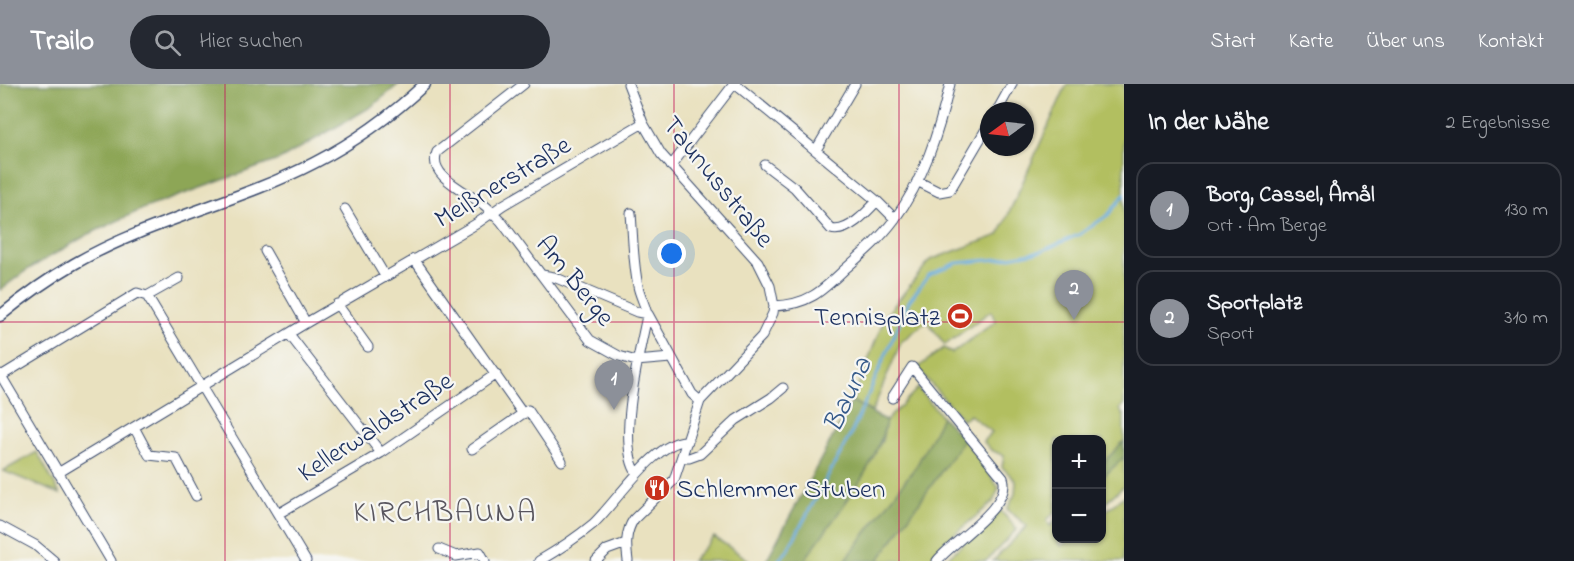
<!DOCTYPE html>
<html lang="de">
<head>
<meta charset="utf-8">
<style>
	:root { --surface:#171b24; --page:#242831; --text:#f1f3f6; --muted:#9ea1a6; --line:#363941; --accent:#8c9099 }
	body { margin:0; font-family:"Indie Flower",sans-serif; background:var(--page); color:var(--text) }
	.controls { position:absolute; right:18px; bottom:18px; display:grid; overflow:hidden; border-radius:12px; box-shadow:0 2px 4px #0004 }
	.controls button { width:54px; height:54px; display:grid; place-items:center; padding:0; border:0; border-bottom:2px solid var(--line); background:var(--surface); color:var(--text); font:30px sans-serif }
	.compass { position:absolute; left:980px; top:18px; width:54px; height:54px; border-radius:50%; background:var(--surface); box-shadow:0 2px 4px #0004; rotate:255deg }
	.you { position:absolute; left:672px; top:170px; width:21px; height:21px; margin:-15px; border:4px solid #fff; border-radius:50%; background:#1a73e8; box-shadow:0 0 0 9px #1a73e833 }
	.badge { display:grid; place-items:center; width:39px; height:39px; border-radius:50%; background:var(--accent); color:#fff; font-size:20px; font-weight:700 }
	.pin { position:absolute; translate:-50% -50px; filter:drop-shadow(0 2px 3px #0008) }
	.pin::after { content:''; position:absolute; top:32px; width:21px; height:18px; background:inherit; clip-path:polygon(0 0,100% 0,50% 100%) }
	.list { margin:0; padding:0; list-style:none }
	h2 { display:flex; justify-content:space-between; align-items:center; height:78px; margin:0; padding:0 24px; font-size:26px }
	h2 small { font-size:20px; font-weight:400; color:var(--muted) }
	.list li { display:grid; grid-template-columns:39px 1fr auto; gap:18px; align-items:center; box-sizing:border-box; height:96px; margin:0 12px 12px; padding:0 12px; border:2px solid var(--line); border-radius:18px }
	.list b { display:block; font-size:22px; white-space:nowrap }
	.list p { margin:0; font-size:20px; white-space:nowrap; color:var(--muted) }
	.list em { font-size:20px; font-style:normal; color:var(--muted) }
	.icon { flex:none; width:33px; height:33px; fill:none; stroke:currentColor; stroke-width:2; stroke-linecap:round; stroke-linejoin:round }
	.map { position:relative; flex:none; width:1124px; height:477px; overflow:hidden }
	header { display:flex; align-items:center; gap:36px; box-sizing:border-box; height:84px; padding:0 30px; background:var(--accent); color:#fff }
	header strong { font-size:28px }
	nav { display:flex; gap:33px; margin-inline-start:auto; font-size:21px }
	.search { width:420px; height:54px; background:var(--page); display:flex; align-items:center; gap:15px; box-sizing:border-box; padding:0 21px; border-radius:33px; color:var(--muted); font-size:22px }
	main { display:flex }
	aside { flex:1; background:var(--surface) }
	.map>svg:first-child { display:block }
	.green { fill:#b2bf61; stroke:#667760; stroke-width:1.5 }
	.forest { fill:#8da657; stroke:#546a5a; stroke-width:1.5 }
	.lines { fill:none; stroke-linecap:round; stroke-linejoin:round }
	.stream { stroke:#66aadb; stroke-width:3 }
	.minor-casing { stroke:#3a4a6d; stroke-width:11 }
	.major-casing { stroke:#3a4a6d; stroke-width:13 }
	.minor { stroke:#fff; stroke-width:9 }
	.major { stroke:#fff; stroke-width:10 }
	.grid { fill:none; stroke:#c2185b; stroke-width:1.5; stroke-opacity:0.55 }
	.labels { text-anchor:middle; stroke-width:4.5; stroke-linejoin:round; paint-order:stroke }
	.street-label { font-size:27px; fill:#1b2f5e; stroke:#f6f6f2 }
	.poi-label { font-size:27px; fill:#1b2f5e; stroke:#f6f6f2; text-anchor:end }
	.water-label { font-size:28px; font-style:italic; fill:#355a8a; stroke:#f6f6f2 }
	.quarter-label { font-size:30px; letter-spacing:1.5px; fill:#59565f; stroke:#f6f6f2 }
</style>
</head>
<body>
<header>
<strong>Trailo</strong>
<div class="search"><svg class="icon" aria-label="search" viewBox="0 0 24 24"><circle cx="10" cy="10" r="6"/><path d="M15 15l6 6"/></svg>Hier suchen</div>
<nav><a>Start</a><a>Karte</a><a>Über uns</a><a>Kontakt</a></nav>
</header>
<main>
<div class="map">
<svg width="1124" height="477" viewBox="0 0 1124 477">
	<rect width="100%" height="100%" fill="#f6f6f2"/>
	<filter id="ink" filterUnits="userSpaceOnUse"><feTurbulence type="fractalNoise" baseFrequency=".0167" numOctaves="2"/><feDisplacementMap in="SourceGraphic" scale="12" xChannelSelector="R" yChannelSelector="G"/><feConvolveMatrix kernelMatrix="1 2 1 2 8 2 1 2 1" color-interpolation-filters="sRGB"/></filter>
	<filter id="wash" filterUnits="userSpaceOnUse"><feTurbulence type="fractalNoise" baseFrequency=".008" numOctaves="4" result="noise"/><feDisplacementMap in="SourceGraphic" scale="24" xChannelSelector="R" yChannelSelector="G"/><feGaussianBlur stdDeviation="1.35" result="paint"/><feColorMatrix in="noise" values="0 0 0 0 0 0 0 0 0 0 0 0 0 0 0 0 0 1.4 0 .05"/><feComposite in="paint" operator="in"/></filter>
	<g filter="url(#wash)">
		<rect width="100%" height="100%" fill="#e9e1bf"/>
		<path class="green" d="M1067 0H1124V321L1120 325 1123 331 1124 330V357L1102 380V356H1056V427L1047 436 1050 442 1056 436V454L1061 455 1058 457 1061 462 1071 455 1102 454V430L1124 412V477H993L1027 442 1007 425 1015 410 1016 397 1002 383 1004 372 991 366 983 357 992 348 970 331 963 336 917 284 944 264 952 269 996 237 991 227 945 261 927 237 901 258 872 328 852 317 885 233 930 176 999 151Z
			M918 304 942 333 917 381 845 477H804L882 357 886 337Z
			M964 355 999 404 993 418 939 463 930 477H878Z
			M37 368 60 410 3 387Z
			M1124 373V402L1102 421V394Z
			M1000 426 1017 445 986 477H944Z
			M714 453 749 476 748 477H692Z"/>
		<path class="forest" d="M0 0H399L371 23 281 75 145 124 87 151 27 186 0 206Z
			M852 317 886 337C876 387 832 435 804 477H766Z
			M942 333 964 355 878 477H845L917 381Z
			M1124 357V373L1102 394V380Z"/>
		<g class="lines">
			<path class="stream" d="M778 477 787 467 852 348 909 217 929 191 957 179 999 175 1042 167 1080 150 1108 131 1124 111"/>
		</g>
	</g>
	<g filter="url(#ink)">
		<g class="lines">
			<g class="minor-casing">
				<path id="minor" d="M524 0 437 68C427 91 465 107 480 118 488 123 494 130 501 137L590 256 619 272 636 277 671 274
					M628 0 643 39 661 70 758 178 770 202 774 222 773 229 762 252 700 317 674 396 634 435C625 448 626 462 628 477
					M735 0 877 117 895 135
					M997 27 1012 0
					M816 66 855 0
					M765 81 795 104 831 145C847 150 867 128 877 117
					M671 82 734 0
					M917 97 939 108 950 106 989 40
					M345 125 385 192
					M631 129C633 154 633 178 638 202 639 210 648 227 647 232 640 266 616 361 637 389
					M265 167 306 239
					M414 175 523 330
					M542 191 554 193 637 228 648 230 692 310 700 317
					M147 212 179 194
					M337 220 368 263
					M774 222C808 221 822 207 845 185 862 170 880 155 894 136 924 96 939 47 950 0
					M289 250 381 369
					M0 290 111 477
					M1 292 137 209 147 212 306 477
					M892 314 912 283 1003 394C1013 421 953 457 937 477
					M134 343 149 371 176 374 196 412
					M472 365 528 326 562 377
					M682 374H689L700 370 736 336 771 314 783 304
					M58 389 306 239 476 140 503 121 643 39
					M278 430 381 369 496 290
					M0 442 35 461 54 477
					M439 465 456 472 480 468 485 477
					M539 477C558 466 576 454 593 440 615 420 657 354 688 357
					M596 477 607 466 626 459"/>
			</g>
			<g class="major-casing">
				<path id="major" d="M0 232C23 213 48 195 74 180 150 136 237 119 314 79 355 58 392 31 425 0"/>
			</g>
			<use href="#minor" class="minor"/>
			<use href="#major" class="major"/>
		</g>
	</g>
	<path class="grid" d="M225 0V477M450 0V477M674 0V477M899 0V477M0 238H1124"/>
	<defs>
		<g id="stadium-disc" transform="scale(1.35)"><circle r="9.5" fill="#c8321e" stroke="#f6f6f2"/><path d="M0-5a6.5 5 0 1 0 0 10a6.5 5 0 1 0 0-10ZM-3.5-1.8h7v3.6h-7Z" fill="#fff"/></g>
		<g id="restaurant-disc" transform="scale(1.35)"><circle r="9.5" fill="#c8321e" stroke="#f6f6f2"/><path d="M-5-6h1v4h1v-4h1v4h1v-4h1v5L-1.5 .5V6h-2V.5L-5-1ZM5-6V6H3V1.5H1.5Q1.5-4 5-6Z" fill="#fff"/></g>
	</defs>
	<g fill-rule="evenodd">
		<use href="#stadium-disc" x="960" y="232"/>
		<use href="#restaurant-disc" x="657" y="404"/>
	</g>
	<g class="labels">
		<g class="street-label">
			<text transform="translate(502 97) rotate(-31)" y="9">Meißnerstraße</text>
			<text transform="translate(719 97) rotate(51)" y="9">Taunusstraße</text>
			<text transform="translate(576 196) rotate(51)" y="9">Am Berge</text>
			<text transform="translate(375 342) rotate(-33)" y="9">Kellerwaldstraße</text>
		</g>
		<g class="poi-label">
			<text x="940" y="241">Tennisplatz</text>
			<text x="676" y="413" text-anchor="start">Schlemmer Stuben</text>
		</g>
		<g class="water-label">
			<text transform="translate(846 310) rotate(-65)" y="10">Bauna</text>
		</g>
		<g class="quarter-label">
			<text x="445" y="437">KIRCHBAUNA</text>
		</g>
	</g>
</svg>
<div class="controls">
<button>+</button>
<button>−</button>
</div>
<svg class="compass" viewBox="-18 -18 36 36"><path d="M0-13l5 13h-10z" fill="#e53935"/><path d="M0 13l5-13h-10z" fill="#9ea1a6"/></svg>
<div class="you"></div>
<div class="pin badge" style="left:614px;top:326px">1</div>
<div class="pin badge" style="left:1074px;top:236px">2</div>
</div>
<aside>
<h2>In der Nähe<small>2 Ergebnisse</small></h2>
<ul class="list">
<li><span class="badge">1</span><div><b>Borg, Cassel, Åmål</b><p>Ort · Am Berge</p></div><em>130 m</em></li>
<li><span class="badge">2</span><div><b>Sportplatz</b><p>Sport</p></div><em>310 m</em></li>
</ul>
</aside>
</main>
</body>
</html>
